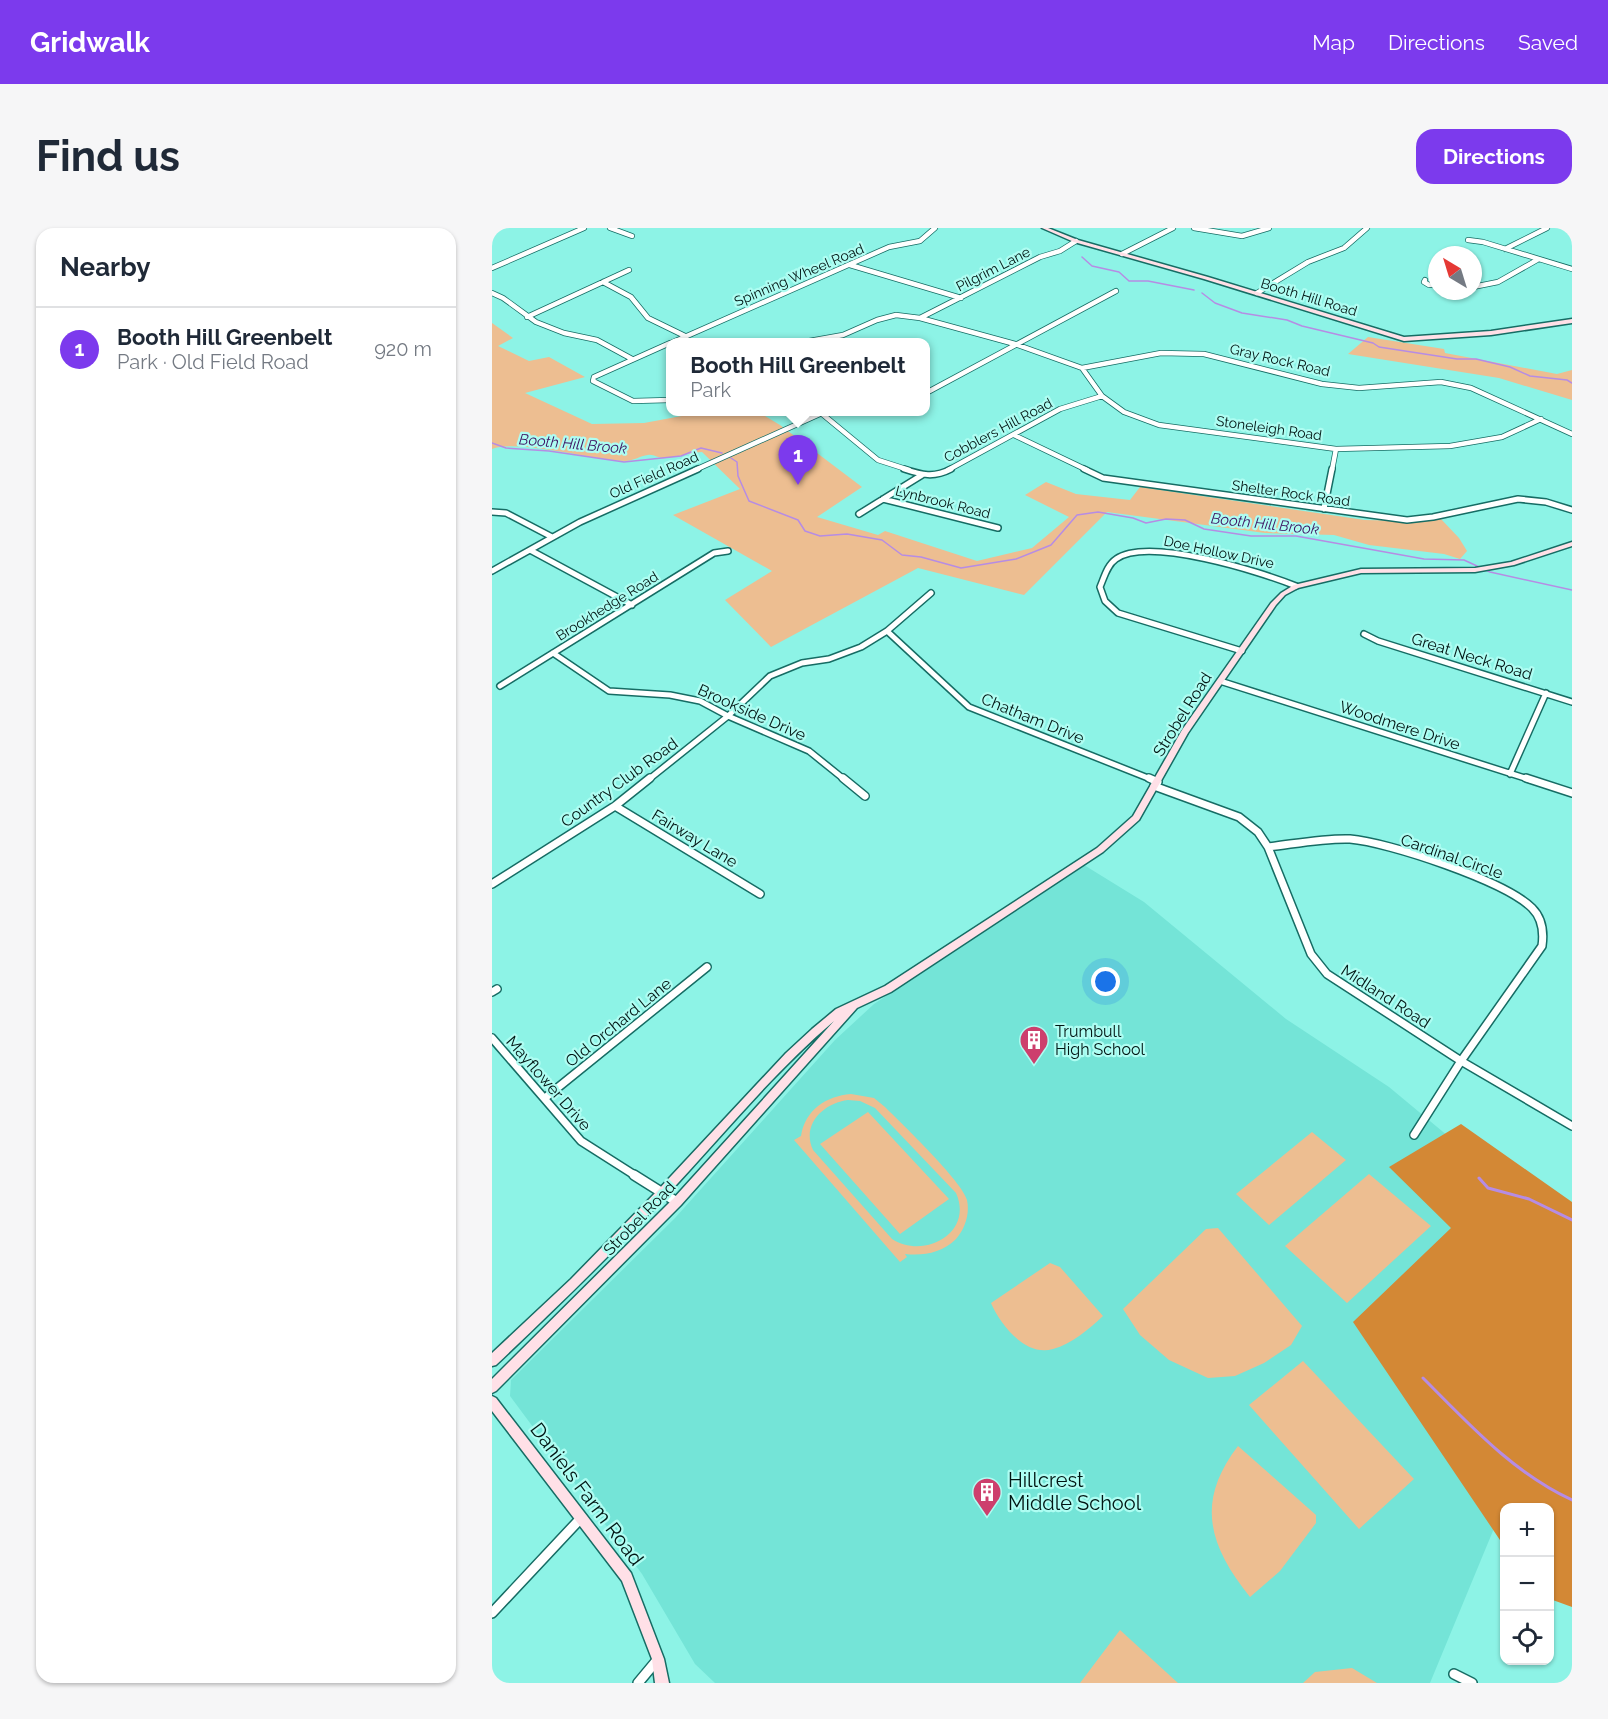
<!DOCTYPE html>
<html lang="en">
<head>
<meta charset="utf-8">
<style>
	:root { --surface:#fff; --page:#f6f6f7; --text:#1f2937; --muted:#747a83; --line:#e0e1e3; --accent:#7c3aed }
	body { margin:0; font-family:Raleway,sans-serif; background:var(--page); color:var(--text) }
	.controls { position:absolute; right:18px; bottom:18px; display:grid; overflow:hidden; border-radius:12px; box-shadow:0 2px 4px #0004 }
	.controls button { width:54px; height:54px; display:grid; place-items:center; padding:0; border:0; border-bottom:2px solid var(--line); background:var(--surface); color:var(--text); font:30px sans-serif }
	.compass { position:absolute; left:936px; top:18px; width:54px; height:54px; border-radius:50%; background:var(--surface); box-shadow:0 2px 4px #0004; rotate:322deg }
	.you { position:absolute; left:614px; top:754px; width:21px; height:21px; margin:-15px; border:4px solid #fff; border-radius:50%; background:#1a73e8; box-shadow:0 0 0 9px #1a73e833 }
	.badge { display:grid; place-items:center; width:39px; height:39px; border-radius:50%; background:var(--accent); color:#fff; font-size:20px; font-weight:700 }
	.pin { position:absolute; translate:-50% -50px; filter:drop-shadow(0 2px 3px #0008) }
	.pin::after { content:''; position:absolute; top:32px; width:21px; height:18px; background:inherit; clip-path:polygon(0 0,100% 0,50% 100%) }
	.popup { position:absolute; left:174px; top:110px; width:264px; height:78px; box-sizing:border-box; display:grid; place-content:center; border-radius:12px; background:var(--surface); filter:drop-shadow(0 2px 4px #0005); font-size:20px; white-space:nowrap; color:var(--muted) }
	.popup b { font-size:22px; color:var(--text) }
	.popup::after { content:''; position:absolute; left:50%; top:100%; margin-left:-12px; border:12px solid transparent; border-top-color:var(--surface) }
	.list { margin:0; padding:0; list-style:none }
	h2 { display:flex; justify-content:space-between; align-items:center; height:78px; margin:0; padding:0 24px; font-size:26px }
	h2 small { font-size:20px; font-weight:400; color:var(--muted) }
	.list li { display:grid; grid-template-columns:39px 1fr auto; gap:18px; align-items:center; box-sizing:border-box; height:84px; padding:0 24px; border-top:2px solid var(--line) }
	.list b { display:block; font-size:22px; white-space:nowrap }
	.list p { margin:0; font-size:20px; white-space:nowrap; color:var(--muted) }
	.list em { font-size:20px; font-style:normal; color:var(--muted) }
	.icon { flex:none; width:33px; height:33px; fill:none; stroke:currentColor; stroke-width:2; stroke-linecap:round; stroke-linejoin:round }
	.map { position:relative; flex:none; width:1080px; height:1455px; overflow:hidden; border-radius:18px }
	header { display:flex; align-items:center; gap:36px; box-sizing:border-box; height:84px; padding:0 30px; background:var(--accent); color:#fff }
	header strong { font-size:28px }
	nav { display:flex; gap:33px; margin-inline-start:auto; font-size:21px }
	.intro { display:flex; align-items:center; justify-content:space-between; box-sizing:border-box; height:144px; padding:0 36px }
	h1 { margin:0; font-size:42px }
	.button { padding:15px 27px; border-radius:18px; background:var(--accent); color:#fff; font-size:21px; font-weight:700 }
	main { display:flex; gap:36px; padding:0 36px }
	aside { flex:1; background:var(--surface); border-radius:18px; box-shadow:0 2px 4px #0004 }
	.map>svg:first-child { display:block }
	.built { fill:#74e4d7 }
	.green { fill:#edbe91; fill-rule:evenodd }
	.forest { fill:#d38835 }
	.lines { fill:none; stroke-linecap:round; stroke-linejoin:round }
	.stream-far1 { stroke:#b68ce4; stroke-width:1.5 }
	.stream { stroke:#b68ce4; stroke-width:3 }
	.street-far3-casing { stroke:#166c64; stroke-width:6 }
	.street-far2-casing { stroke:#166c64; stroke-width:8 }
	.street-far1-casing { stroke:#166c64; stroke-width:10 }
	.street-casing { stroke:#166c64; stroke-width:12 }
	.secondary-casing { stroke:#166c64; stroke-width:3 }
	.street-far3 { stroke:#fff; stroke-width:4.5 }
	.street-far2 { stroke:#fff; stroke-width:5 }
	.street-far1 { stroke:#fff; stroke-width:7 }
	.street { stroke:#fff; stroke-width:9 }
	.secondary { fill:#ffe0e7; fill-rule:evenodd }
	.labels { text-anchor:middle; stroke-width:4.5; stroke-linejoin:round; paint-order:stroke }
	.far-street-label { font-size:14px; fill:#011513; stroke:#aefdf2 }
	.far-water-label { font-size:15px; font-style:italic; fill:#3d1160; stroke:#aefdf2 }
	.street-label { font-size:16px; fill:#011513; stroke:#aefdf2 }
	.poi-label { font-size:16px; fill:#011513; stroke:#aefdf2; text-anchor:start }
	.near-poi-label { font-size:20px; fill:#011513; stroke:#aefdf2; text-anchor:start }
	.near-street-label { font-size:20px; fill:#011513; stroke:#aefdf2 }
</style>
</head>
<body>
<header>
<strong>Gridwalk</strong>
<nav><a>Map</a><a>Directions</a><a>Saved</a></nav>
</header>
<div class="intro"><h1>Find us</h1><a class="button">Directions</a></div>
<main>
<aside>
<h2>Nearby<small></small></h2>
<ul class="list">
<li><span class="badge">1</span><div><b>Booth Hill Greenbelt</b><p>Park · Old Field Road</p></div><em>920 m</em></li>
</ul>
</aside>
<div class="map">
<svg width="1080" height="1455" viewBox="0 0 1080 1455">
	<rect width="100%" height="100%" fill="#8df3e6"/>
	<path class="built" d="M592 637 652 674 794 791 897 859 974 923 1027 1240 938 1455H223L203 1436 150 1346 18 1168 19 1152 183 990 343 812 382 776Z"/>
	<path class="green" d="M0 95 21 110 6 118 37 133 57 129 93 149 33 165 100 196 152 195 211 184H266L288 197 370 259 325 289 386 307 393 303 485 333 540 320 577 289 533 267 554 254 584 266 638 272 648 259 873 292 917 293 949 291 967 310 975 323 968 331 952 326 877 317 842 307 773 305 615 284 532 367 426 340 279 419 233 372 280 343 181 287 248 261 210 224C197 225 186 229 174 230 167 231 162 226 156 227 148 228 141 233 133 233 100 232 26 211 0 221Z
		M876 109 952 121 953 125 1065 146 1080 142V172L1007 150 856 126Z
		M359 866 382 870 393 879C410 896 470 953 475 972 478 986 473 1001 464 1011 450 1025 431 1028 413 1026L415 1029 408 1034 302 912 309 908C313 882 334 868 359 866ZM356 872 368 873 383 880 464 965C482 1005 432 1032 400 1011L321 922C309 896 332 875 356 872Z
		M376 884 457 971 408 1006 328 916Z
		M820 904 854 932 777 997 744 966Z
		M877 946 939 998 855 1075 793 1018Z
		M726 1000 810 1098 799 1117 772 1135 743 1148 716 1150 677 1132 648 1107 631 1081 714 1001Z
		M558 1035 568 1039 611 1088C597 1101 580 1116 561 1121 533 1129 508 1096 499 1075Z
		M811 1133 922 1251 867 1301 757 1177Z
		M746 1218 824 1287V1295L788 1343 758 1369C717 1318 703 1274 746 1218Z
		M628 1402 686 1455H588Z
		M860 1440 885 1455H811L823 1444Z"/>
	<path class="forest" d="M969 896 1080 974V1379L1058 1371V1280H1012V1318L861 1094 959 1000 897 939Z"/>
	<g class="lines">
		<path class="stream-far1" d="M590 29 600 38 627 44 637 53H656L702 62
			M710 65 723 75 750 85 795 92 810 98 881 115 887 119 965 131H984L1018 139 1038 148 1075 152 1080 155
			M0 215 14 220 57 223 132 234 189 228 209 220 230 225
			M239 230 245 234 246 248 257 273 306 292 313 303 328 308 355 306 390 312 410 327 429 329 469 340 524 331 559 317 585 287 606 284 641 290 654 295 674 291 693 292 712 301 759 308H804L932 331 972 332 998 344 1080 362"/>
		<path class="stream" d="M987 950 996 960 1037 971 1080 992
			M931 1150C977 1196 1020 1244 1080 1272"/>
		<g class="street-far3-casing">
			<path id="street-far3" d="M118 0 140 8
				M702 0 750 8 777 0
				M976 12 991 14 1080 41
				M1013 21 1055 0
				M630 26 681 0
				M358 37 469 70
				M0 40 92 0
				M933 52 932 54 937 57 945 56
				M111 54 139 69 156 90 193 108
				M981 59 1006 54 1045 32
				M0 65 11 70 44 94 72 105 105 112 140 131
				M765 65 816 34 852 20 875 0
				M35 89 137 42
				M428 90 548 29 568 23 584 13
				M178 115 102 149 101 153 141 173 178 172
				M179 115 397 19 428 13 443 0
				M306 115 351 107 385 92 404 87 428 90 523 116 590 140 610 168 632 184 667 197 844 221 958 218 1010 209 1049 191
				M590 140 669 125 712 126 830 156 867 160 949 154 979 160 1080 206
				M434 165 624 63
				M329 185 386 232 417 242
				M522 207 595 242
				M203 242 330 185 340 184
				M456 242 568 181 610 168
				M840 242 844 221"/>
		</g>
		<g class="street-far2-casing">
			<path id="street-far2" d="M412 241C430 247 442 250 459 241
				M592 241 611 250 915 292 941 289 1026 271 1054 274 1080 282
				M391 271 506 300
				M832 281 840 241
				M0 284 14 285 60 309
				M367 286 430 247
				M38 322 140 377
				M0 343 88 294 206 241
				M395 403 477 479 661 552
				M872 406 886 413 1080 474
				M750 423 626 385 613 373 608 359C612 350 615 337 624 331 656 308 769 344 804 358
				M61 425 117 463 178 467 208 473 236 488 317 523 353 552
				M728 453 1039 552
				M8 458 222 325 236 323
				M1018 546 1054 465
				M156 552 236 488 278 448 310 435 337 431 369 419 395 403 439 365"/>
		</g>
		<g class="street-far1-casing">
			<path id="street-far1" d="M351 550 373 568
				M657 550 666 554
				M1034 550 1080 565
				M662 558 747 589 766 604 776 619 819 726 835 746 969 833 1080 898
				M123 578 268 666
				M776 619C802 616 832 610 858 611 896 614 1013 653 1040 680 1050 690 1052 704 1050 718L969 833 922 907
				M0 656 123 578 158 550
				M0 764 5 761
				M0 810 89 913 144 948
				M53 870 215 739"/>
		</g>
		<g class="street-casing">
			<path id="street" d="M142 947 185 974
				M0 1385 89 1290
				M962 1446 980 1455
				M146 1455 166 1431"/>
		</g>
		<g class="secondary-casing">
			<path id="secondary" d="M550 0H556L586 12 716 49 912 109 999 103 1080 91V95L999 107 912 113 712 51 582 14Z
				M1080 314V318L1022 337 983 344 869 345 806 360 793 367 784 377 696 505 647 592 611 624 399 764 365 780 189 977 4 1163 0 1165V1151L181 971 342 793C281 845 230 908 175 967 120 1026 62 1082 4 1137L0 1138V1125L79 1051 166 962 294 825 320 801 344 781 393 758 605 620 641 588 690 502 779 375 789 365 802 357 869 341 983 340 1019 334Z
				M0 1168 4 1170 139 1345 172 1431 177 1455H163L160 1431 130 1353 0 1183Z"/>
		</g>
		<use href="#street-far3" class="street-far3"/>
		<use href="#street-far2" class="street-far2"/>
		<use href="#street-far1" class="street-far1"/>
		<use href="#street" class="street"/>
		<use href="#secondary" class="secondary"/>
	</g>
	<defs>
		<g id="building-pin" transform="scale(1.5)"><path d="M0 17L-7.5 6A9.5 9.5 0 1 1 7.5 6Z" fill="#cd3f6d" stroke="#aefdf2"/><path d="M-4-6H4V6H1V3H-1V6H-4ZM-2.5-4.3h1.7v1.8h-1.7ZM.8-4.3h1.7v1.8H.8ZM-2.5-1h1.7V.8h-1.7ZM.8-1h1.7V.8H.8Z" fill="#fff"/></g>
	</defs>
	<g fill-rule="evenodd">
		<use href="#building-pin" x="542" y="812"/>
		<use href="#building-pin" x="495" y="1264"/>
	</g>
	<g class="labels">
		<g class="far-street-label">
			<text transform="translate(501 41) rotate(-27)" y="5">Pilgrim Lane</text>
			<text transform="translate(307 47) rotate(-23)" y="5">Spinning Wheel Road</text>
			<text transform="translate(817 69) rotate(17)" y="5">Booth Hill Road</text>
			<text transform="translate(788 132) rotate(13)" y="5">Gray Rock Road</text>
			<text transform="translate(777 200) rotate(8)" y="5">Stoneleigh Road</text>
			<text transform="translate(506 202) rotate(-28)" y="5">Cobblers Hill Road</text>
			<text transform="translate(162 247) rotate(-24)" y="5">Old Field Road</text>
			<text transform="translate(799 265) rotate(8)" y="5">Shelter Rock Road</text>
			<text transform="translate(451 274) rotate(14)" y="5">Lynbrook Road</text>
			<text transform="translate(727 324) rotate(12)" y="5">Doe Hollow Drive</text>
			<text transform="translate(115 378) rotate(-32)" y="5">Brookhedge Road</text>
		</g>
		<g class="far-water-label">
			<text transform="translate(81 216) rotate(5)" y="5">Booth Hill Brook</text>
			<text transform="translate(773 296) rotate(6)" y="5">Booth Hill Brook</text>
		</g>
		<g class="street-label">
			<text transform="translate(980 428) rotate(17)" y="6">Great Neck Road</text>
			<text transform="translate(260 484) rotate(24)" y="6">Brookside Drive</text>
			<text transform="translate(690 486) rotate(-58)" y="6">Strobel Road</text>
			<text transform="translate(541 490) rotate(22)" y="6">Chatham Drive</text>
			<text transform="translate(908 497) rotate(18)" y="6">Woodmere Drive</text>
			<text transform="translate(127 554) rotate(-36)" y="6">Country Club Road</text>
			<text transform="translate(203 610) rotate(31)" y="6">Fairway Lane</text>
			<text transform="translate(960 628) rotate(19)" y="6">Cardinal Circle</text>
			<text transform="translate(894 768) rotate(33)" y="6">Midland Road</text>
			<text transform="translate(126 794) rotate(-39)" y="6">Old Orchard Lane</text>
			<text transform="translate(57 855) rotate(49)" y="6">Mayflower Drive</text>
			<text transform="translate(147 990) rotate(-46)" y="6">Strobel Road</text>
		</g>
		<g class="poi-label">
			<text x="563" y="809">Trumbull<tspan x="563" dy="18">High School</tspan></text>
		</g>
		<g class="near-poi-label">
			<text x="516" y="1259">Hillcrest<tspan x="516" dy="23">Middle School</tspan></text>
		</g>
		<g class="near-street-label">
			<text transform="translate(95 1266) rotate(53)" y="7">Daniels Farm Road</text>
		</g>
	</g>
</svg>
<div class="controls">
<button>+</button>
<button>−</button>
<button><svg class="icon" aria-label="locate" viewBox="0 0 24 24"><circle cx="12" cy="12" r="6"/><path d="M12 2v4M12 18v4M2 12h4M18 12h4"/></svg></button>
</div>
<svg class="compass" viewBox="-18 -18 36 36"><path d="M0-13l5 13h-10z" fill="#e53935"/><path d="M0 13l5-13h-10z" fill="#747a83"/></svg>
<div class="you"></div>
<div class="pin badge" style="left:306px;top:257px">1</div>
<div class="popup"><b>Booth Hill Greenbelt</b>Park</div>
</div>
</main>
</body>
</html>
